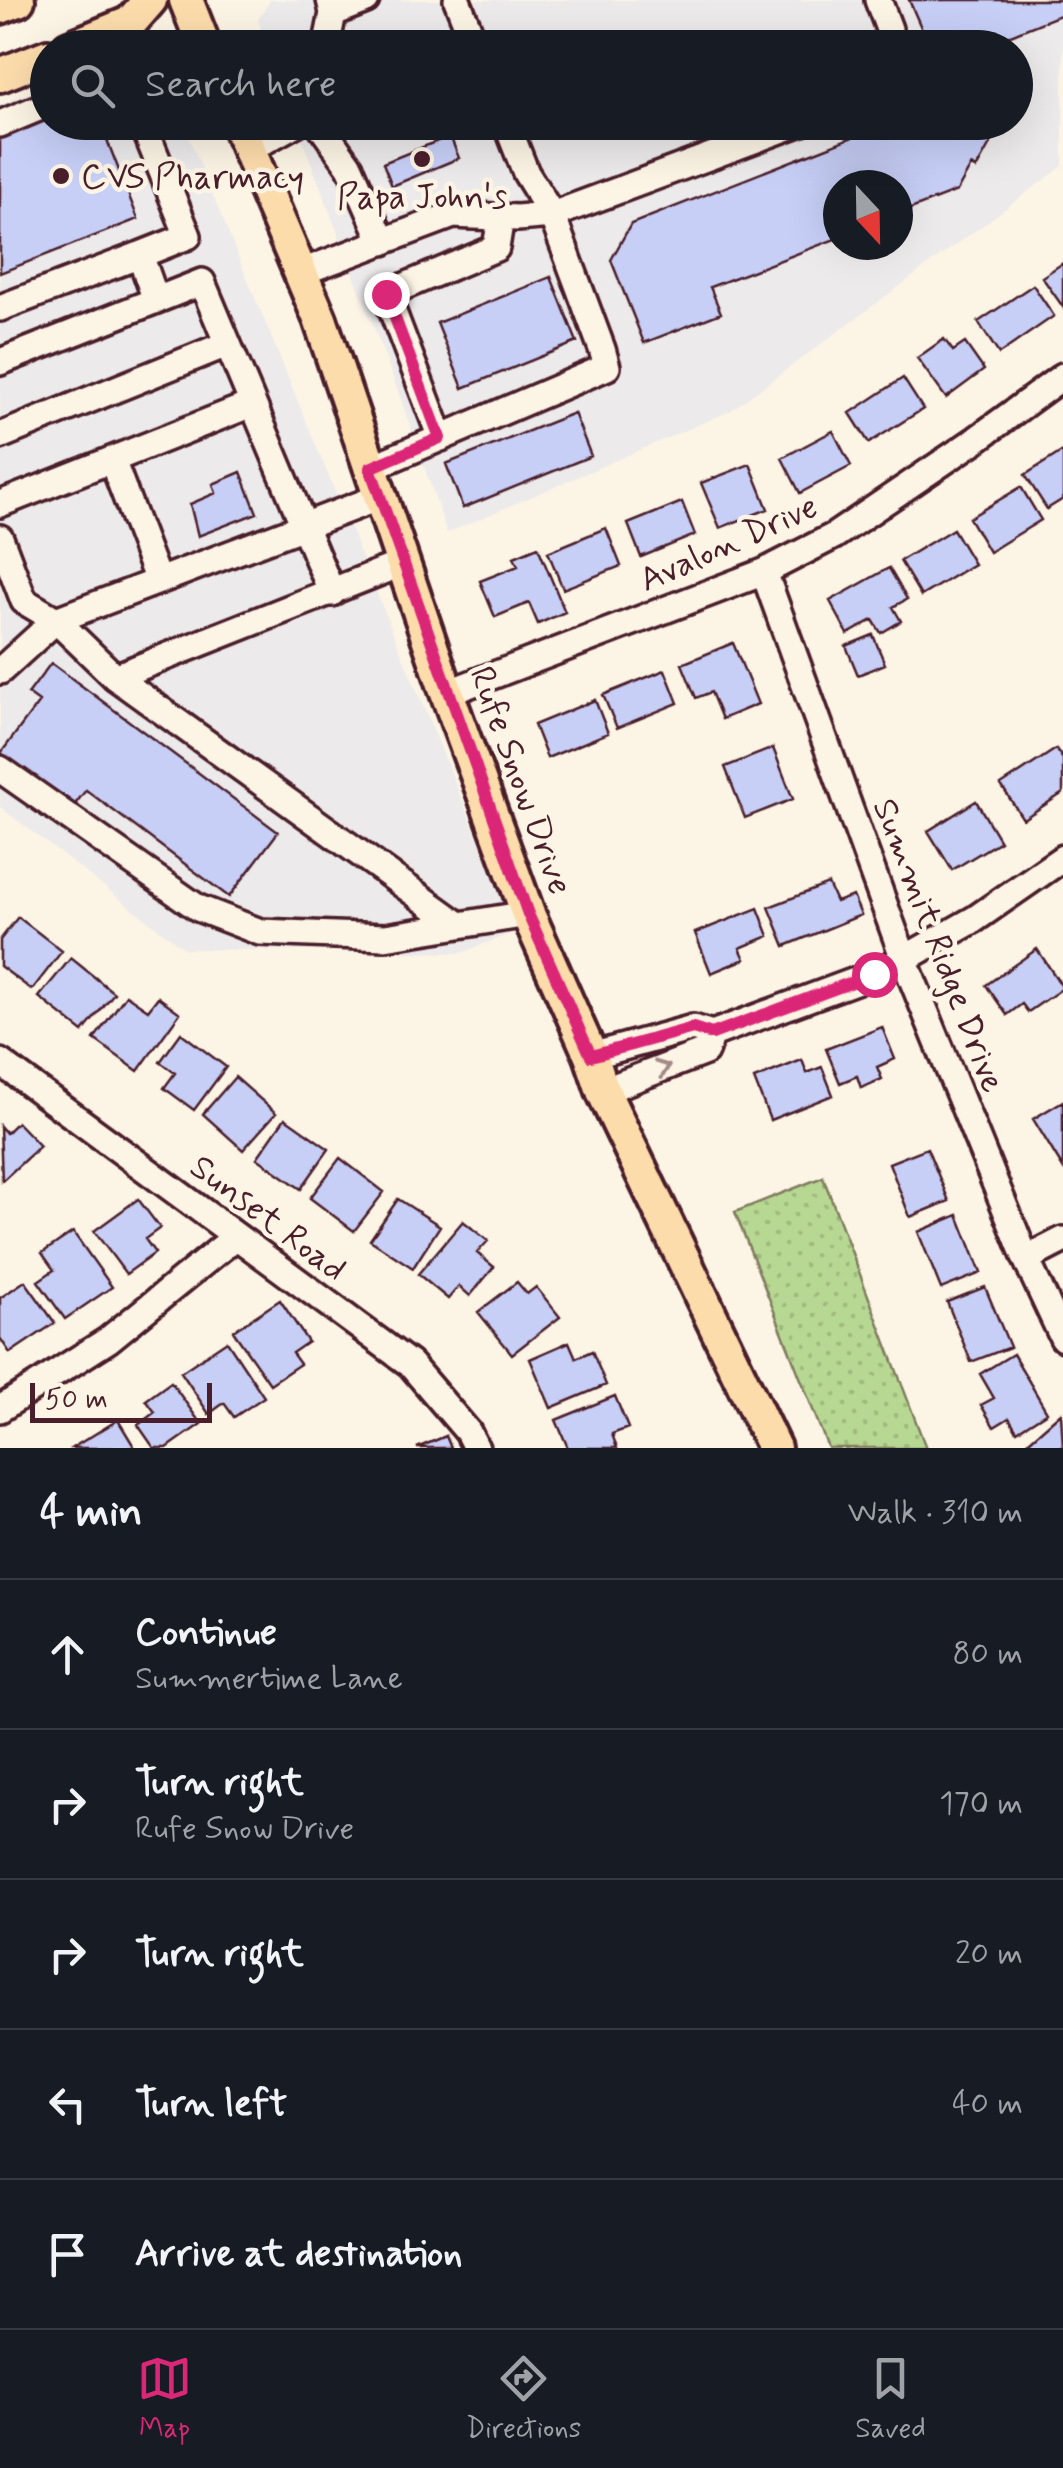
<!DOCTYPE html>
<html lang="en">
<head>
<meta charset="utf-8">
<style>
	:root { --surface:#171b24; --page:#242831; --text:#f1f3f6; --muted:#9ea1a6; --line:#363941; --accent:#db2777 }
	body { margin:0; font-family:Mynerve,sans-serif; background:var(--page); color:var(--text) }
	.compass { position:absolute; left:823px; top:170px; width:90px; height:90px; border-radius:50%; background:var(--surface); box-shadow:0 10px 40px #0002; rotate:158deg }
	.scale { position:absolute; left:30px; bottom:25px; width:182px; box-sizing:border-box; padding-left:10px; border:5px solid #4a1f2b; border-top:0; font-size:28px; line-height:35px; white-space:nowrap; color:#4a1f2b; -webkit-text-stroke:8px #fcf5e5; paint-order:stroke }
	.stop { position:absolute; width:30px; height:30px; margin:-22px; border:8px solid #db2777; border-radius:50%; background:#fff }
	.stop.end { background:#db2777; border-color:#fff; box-shadow:0 2px 10px #0008 }
	.list { margin:0; padding:0; list-style:none }
	h2 { display:flex; justify-content:space-between; align-items:center; height:130px; margin:0; padding:0 40px; font-size:42px }
	h2 small { font-size:32px; font-weight:400; color:var(--muted) }
	.list li { display:grid; grid-template-columns:65px 1fr auto; gap:30px; align-items:center; box-sizing:border-box; height:150px; padding:0 40px; border-top:2px solid var(--line) }
	.list b { display:block; font-size:38px; white-space:nowrap }
	.list p { margin:0; font-size:32px; white-space:nowrap; color:var(--muted) }
	.list em { font-size:32px; font-style:normal; color:var(--muted) }
	.icon { flex:none; width:55px; height:55px; fill:none; stroke:currentColor; stroke-width:2; stroke-linecap:round; stroke-linejoin:round }
	.map { position:relative; flex:none; width:1063px; height:1448px; overflow:hidden }
	.search { position:absolute; background:var(--surface); box-shadow:0 10px 40px #0002; left:30px; right:30px; top:30px; height:110px; display:flex; align-items:center; gap:25px; box-sizing:border-box; padding:0 35px; border-radius:55px; color:var(--muted); font-size:38px }
	.sheet { height:880px; background:var(--surface) }
	nav { display:flex; justify-content:space-around; align-items:center; box-sizing:border-box; height:140px; border-top:2px solid var(--line); background:var(--surface); font-size:28px; color:var(--muted) }
	nav a { display:grid; justify-items:center; gap:5px }
	nav .on { color:var(--accent) }
	.map>svg:first-child { display:block }
	.built { fill:#eceaea; fill-rule:evenodd }
	.grass { fill:url(#grass-dots); stroke:#807c5e; stroke-width:2.5 }
	.building { fill:#c8cff7; stroke:#4a1f2b; stroke-width:2.5 }
	.lines { fill:none; stroke-linecap:round; stroke-linejoin:round }
	.minor-casing { stroke:#4a1f2b; stroke-width:32 }
	.major-casing { stroke:#4a1f2b; stroke-width:40 }
	.minor { stroke:#fcf5e5; stroke-width:25 }
	.major { stroke:#fddcac; stroke-width:32 }
	.oneway { stroke:#a38a88 }
	.route { stroke:#db2777; stroke-width:12 }
	.poi-dot { fill:#4a1f2b; stroke:#fcf5e5; stroke-width:4 }
	.labels { text-anchor:middle; stroke-width:9; stroke-linejoin:round; paint-order:stroke }
	.poi-label { font-size:35px; fill:#4a1f2b; stroke:#fcf5e5; text-anchor:start }
	.street-label { font-size:35px; fill:#4a1f2b; stroke:#fcf5e5 }
</style>
</head>
<body>
<div class="map">
<svg width="1063" height="1448" viewBox="0 0 1063 1448">
	<defs>
		<pattern id="grass-dots" width="8" height="8" patternUnits="userSpaceOnUse" patternTransform="scale(2.5)"><rect width="8" height="8" fill="#b7d892"/><path d="M2 2h.1M6 6h.1" fill="none" stroke="#9fb97e" stroke-width="1.8" stroke-linecap="round"/></pattern>
	</defs>
	<rect width="100%" height="100%" fill="#fcf5e5"/>
	<filter id="ink" filterUnits="userSpaceOnUse"><feTurbulence type="fractalNoise" baseFrequency=".01" numOctaves="2"/><feDisplacementMap in="SourceGraphic" scale="20" xChannelSelector="R" yChannelSelector="G"/><feConvolveMatrix kernelMatrix="1 2 1 2 8 2 1 2 1" color-interpolation-filters="sRGB"/></filter>
	<g filter="url(#ink)">
		<path class="built" d="M270 0H1063V166L730 411 447 533 398 391 296 123 1016 122V48H268L258 20ZM838 185H898V245H838Z
			M47 86 48 122 183 123 516 931 462 953 185 949 0 807V105Z"/>
		<path class="grass" d="M823 1177 926 1448H828L735 1212Z"/>
		<path class="building" d="M909 0H1063V14L978 48H930Z
			M435 31 442 48H394Z
			M1000 39 1003 48H978Z
			M48 114V122H100L138 219 0 273V133Z
			M891 122H988L994 137 976 169 971 166 957 191 898 214V185H838V238L710 287 721 313 644 343 611 260 631 224Z
			M450 136 459 158 392 186 383 163Z
			M1063 263V307L1042 277Z
			M551 277 577 342 463 388 437 323Z
			M1033 285 1054 316 999 354 978 322Z
			M944 339 953 351 965 343 984 370 946 398 917 358Z
			M903 378 923 409 869 443 850 413Z
			M574 413 591 456 463 508 446 464Z
			M833 431 851 466 800 493 782 458Z
			M1063 451V499L1047 509 1025 475Z
			M750 464 768 509 720 528 701 483Z
			M241 472 257 513 198 536 190 504 216 493 213 484Z
			M1021 487 1041 520 989 552 969 518Z
			M682 502 695 535 641 557 628 524Z
			M606 528 621 566 563 589 548 552Z
			M953 529 974 564 921 596 900 561Z
			M538 547 565 612 538 624 529 603 495 617 480 581 518 566 514 557Z
			M889 568 907 599 893 607 901 621 881 633 873 620 848 634 830 601Z
			M873 635 885 664 858 675 846 646Z
			M733 643 758 704 722 719 711 692 696 698 682 664Z
			M51 663 278 832 229 897 86 790 73 807 1 753 39 702 28 694Z
			M665 670 678 703 617 728 603 695Z
			M595 700 608 733 547 758 534 725Z
			M773 748 793 799 745 818 725 767Z
			M1056 749 1063 759V793L1023 819 1001 785Z
			M976 801 1000 841 952 870 928 831Z
			M828 884 836 902 853 896 861 915 785 946 769 907Z
			M758 908 769 936 740 948 745 959 711 973 695 933Z
			M18 917 62 951 32 990 0 966V940Z
			M1037 949 1063 988 1028 1012 1022 1004 1007 1015 986 985Z
			M71 958 114 993 83 1032 39 997Z
			M126 995 148 1010 158 997 180 1013 138 1071 94 1039Z
			M882 1027 895 1059 877 1067 882 1079 861 1088 857 1076 840 1083 826 1049Z
			M181 1033 226 1067 194 1110 164 1088 175 1073 160 1062Z
			M802 1060 807 1073 822 1067 833 1095 770 1120 754 1079Z
			M235 1077 276 1113 243 1150 203 1114Z
			M1063 1101V1168L1033 1119Z
			M285 1118 329 1149 301 1189 257 1158Z
			M17 1122 40 1146 2 1181 0 1126 6 1133Z
			M927 1148 949 1201 910 1217 889 1163Z
			M340 1158 384 1192 354 1231 310 1198Z
			M138 1199 160 1228 145 1239 155 1253 126 1274 94 1231Z
			M398 1199 440 1226 413 1268 370 1240Z
			M958 1215 981 1273 941 1289 918 1232Z
			M463 1221 488 1241 477 1253 494 1267 470 1296 459 1286 448 1299 418 1274Z
			M73 1232 112 1287 65 1319 38 1281 54 1270 42 1253Z
			M25 1281 55 1323 10 1353 0 1338V1298Z
			M517 1282 527 1294 536 1287 560 1317 512 1354 478 1312Z
			M985 1287 1010 1347 971 1362 947 1302Z
			M280 1300 308 1342 292 1353 300 1364 270 1384 233 1331Z
			M227 1341 264 1397 234 1417 224 1403 209 1414 181 1372Z
			M569 1342 576 1358 592 1351 606 1385 551 1408 530 1359Z
			M1013 1354 1047 1412 1017 1431 1009 1418 994 1427 981 1405 994 1398 980 1374Z
			M171 1382 201 1424 167 1448H154L138 1425 155 1412 146 1400Z
			M615 1396 628 1428 612 1434 617 1448H568L556 1420Z
			M1061 1413 1063 1448H1035L1029 1441Z
			M118 1420 135 1448H72Z
			M446 1436 451 1448H417Z"/>
		<g class="lines">
			<g class="minor-casing">
				<path id="minor" d="M457 0 476 48
					M878 0 889 29V48
					M333 13 366 0
					M326 48 333 13 330 0
					M318 122 350 167 383 242
					M506 122 526 173 552 215 802 122
					M0 124 48 104
					M248 150 298 122
					M140 255 188 236 142 122
					M302 272 453 215 517 218 552 215 602 349 607 367 370 468
					M0 308 140 255 156 300
					M0 362 202 282 332 593
					M0 436 227 344
					M441 438 386 294 496 248 501 217
					M112 460 158 581
					M0 504 252 404
					M0 538 24 601 56 620 115 677 459 925
					M764 572 904 959 1026 1259 1063 1338
					M0 671 56 620 380 497
					M115 677 403 563
					M447 693 764 572 834 536 977 439 1063 376
					M0 769 198 908 260 932 385 937 528 914
					M591 1056 693 1028 712 1034 874 974 904 959 975 919 1063 858
					M0 1062 410 1364 468 1432 476 1448
					M603 1091 705 1052 712 1034
					M1026 1259 1063 1240
					M0 1409 108 1340 234 1238"/>
			</g>
			<g class="major-casing">
				<path id="major" d="M186 0 205 48
					M0 7 18 0
					M69 48 130 23 150 0
					M0 75 48 56
					M237 122 320 319 447 693 528 914 591 1056 603 1091 774 1448"/>
			</g>
			<use href="#minor" class="minor"/>
			<use href="#major" class="major"/>
		</g>
		<defs><path id="oneway-chevron" d="M-2-3.5L2.5 0L-2 3.5" fill="none" stroke-width="1.6" stroke-linecap="round" stroke-linejoin="round" transform="scale(2.5)"/></defs>
		<use class="oneway" href="#oneway-chevron" transform="translate(663 1068) rotate(-21)"/>
	</g>
	<g class="lines" filter="url(#ink)">
		<path class="route" d="M386 294 440 438 370 468 528 914 591 1056 693 1028 712 1034 874 974"/>
	</g>
	<g class="poi-dot">
		<circle cx="422" cy="159" r="10"/>
		<circle cx="61" cy="176" r="10"/>
	</g>
	<g class="labels">
		<g class="poi-label">
			<text x="81" y="188">CVS Pharmacy</text>
			<text x="422" y="208" text-anchor="middle">Papa John's</text>
		</g>
		<g class="street-label">
			<text transform="translate(728 542) rotate(-24)" y="12">Avalon Drive</text>
			<text transform="translate(522 780) rotate(70)" y="12">Rufe Snow Drive</text>
			<text transform="translate(940 945) rotate(69)" y="12">Summit Ridge Drive</text>
			<text transform="translate(269 1217) rotate(37)" y="12">Sunset Road</text>
		</g>
	</g>
</svg>
<svg class="compass" viewBox="-18 -18 36 36"><path d="M0-13l5 13h-10z" fill="#e53935"/><path d="M0 13l5-13h-10z" fill="#9ea1a6"/></svg>
<div class="scale">50 m</div>
<div class="stop" style="left:874px;top:974px"></div>
<div class="stop end" style="left:386px;top:294px"></div>
<div class="search"><svg class="icon" aria-label="search" viewBox="0 0 24 24"><circle cx="10" cy="10" r="6"/><path d="M15 15l6 6"/></svg>Search here</div>
</div>
<section class="sheet">
<h2>4 min<small>Walk · 310 m</small></h2>
<ul class="list">
<li><svg class="icon" aria-label="ahead" viewBox="0 0 24 24"><path d="M12 20V5M6 11l6-6 6 6"/></svg><div><b>Continue</b><p>Summertime Lane</p></div><em>80 m</em></li>
<li><svg class="icon" aria-label="right" viewBox="0 0 24 24"><path d="M7 20v-9h11M14 6l5 5-5 5"/></svg><div><b>Turn right</b><p>Rufe Snow Drive</p></div><em>170 m</em></li>
<li><svg class="icon" aria-label="right" viewBox="0 0 24 24"><path d="M7 20v-9h11M14 6l5 5-5 5"/></svg><div><b>Turn right</b></div><em>20 m</em></li>
<li><svg class="icon" aria-label="left" viewBox="0 0 24 24"><path d="M17 20v-9H6M10 6l-5 5 5 5"/></svg><div><b>Turn left</b></div><em>40 m</em></li>
<li><svg class="icon" aria-label="arrive" viewBox="0 0 24 24"><path d="M6 21V4h12l-3 4 3 4H6"/></svg><div><b>Arrive at destination</b></div></li>
</ul>
</section>
<nav>
<a class="on"><svg class="icon" aria-label="map" viewBox="0 0 24 24"><path d="M3 6l6-2 6 2 6-2v14l-6 2-6-2-6 2zM9 4v14M15 6v14"/></svg>Map</a>
<a><svg class="icon" aria-label="directions" viewBox="0 0 24 24"><path d="M12 3l9 9-9 9-9-9zM9 14v-3h6M13 9l2 2-2 2"/></svg>Directions</a>
<a><svg class="icon" aria-label="saved" viewBox="0 0 24 24"><path d="M7 4h10v16l-5-4-5 4z"/></svg>Saved</a>
</nav>
</body>
</html>
